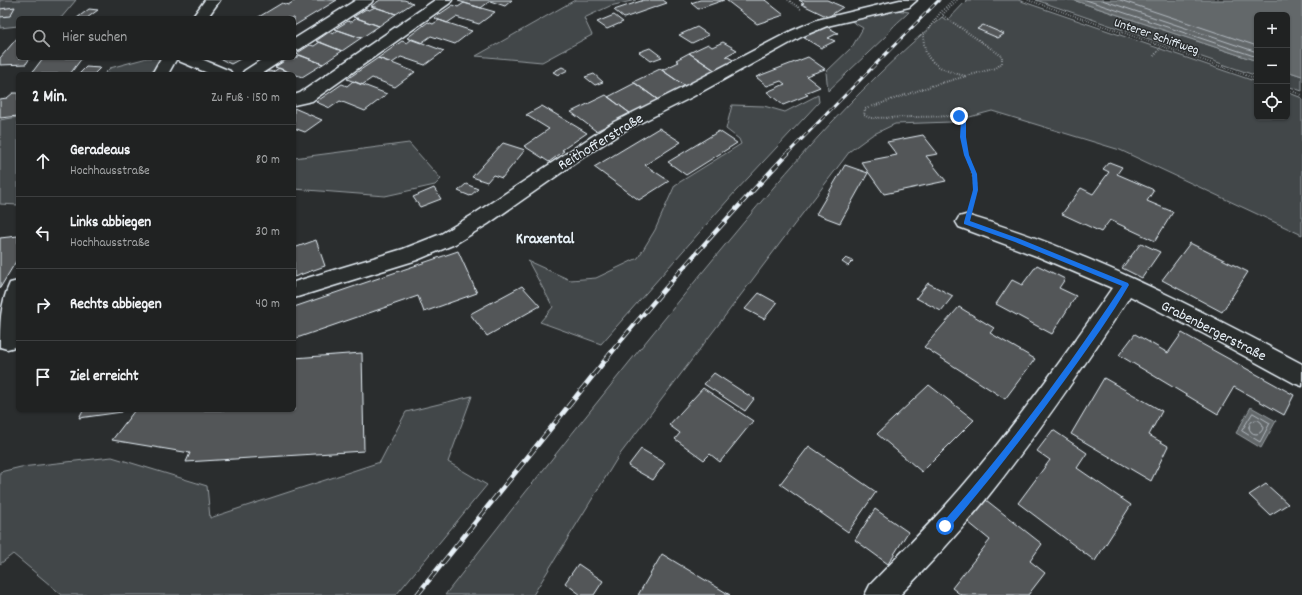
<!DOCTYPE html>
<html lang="de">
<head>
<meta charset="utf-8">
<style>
	:root { --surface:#202222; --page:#2d2f2f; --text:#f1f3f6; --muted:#a2a4a5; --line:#3d3f40 }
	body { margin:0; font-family:Dekko,sans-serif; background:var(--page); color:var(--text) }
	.controls { position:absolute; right:12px; top:12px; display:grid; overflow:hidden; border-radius:6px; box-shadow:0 1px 3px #0004 }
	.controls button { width:36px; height:36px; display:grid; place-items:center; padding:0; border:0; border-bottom:1px solid var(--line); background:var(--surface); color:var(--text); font:20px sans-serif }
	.stop { position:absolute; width:12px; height:12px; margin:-9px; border:3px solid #1a73e8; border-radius:50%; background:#fff }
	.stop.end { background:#1a73e8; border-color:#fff; box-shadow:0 1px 4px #0008 }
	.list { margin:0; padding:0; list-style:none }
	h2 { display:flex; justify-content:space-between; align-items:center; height:52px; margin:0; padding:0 16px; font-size:17px }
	h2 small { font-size:13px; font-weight:400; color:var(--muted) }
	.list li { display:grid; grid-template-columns:26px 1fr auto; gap:12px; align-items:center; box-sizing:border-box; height:72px; padding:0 16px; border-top:1px solid var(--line) }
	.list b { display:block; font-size:15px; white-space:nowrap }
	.list p { margin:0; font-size:13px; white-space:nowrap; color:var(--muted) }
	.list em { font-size:13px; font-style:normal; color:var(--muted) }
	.icon { flex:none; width:22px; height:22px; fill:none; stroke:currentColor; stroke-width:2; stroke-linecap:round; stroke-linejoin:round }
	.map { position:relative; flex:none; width:1302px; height:595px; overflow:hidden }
	.search { position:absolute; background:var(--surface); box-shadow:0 1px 3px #0004; left:16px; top:16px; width:280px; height:44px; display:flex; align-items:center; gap:10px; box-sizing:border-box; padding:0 14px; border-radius:6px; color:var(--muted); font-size:15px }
	.panel { position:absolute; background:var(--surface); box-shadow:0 1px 3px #0004; left:16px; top:72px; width:280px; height:340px; border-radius:6px }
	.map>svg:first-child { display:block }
	.green { fill:#424648; stroke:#959ca0 }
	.water { fill:#63686b; stroke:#989fa3 }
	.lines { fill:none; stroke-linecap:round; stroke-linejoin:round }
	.shore { stroke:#b3bac0; stroke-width:1 }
	.building { fill:#535759; stroke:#e8f1f8 }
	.minor-casing { stroke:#e8f1f8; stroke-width:3 }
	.path-far1 { stroke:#e8f1f8; stroke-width:2; stroke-dasharray:0.5 2; stroke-linecap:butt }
	.path { stroke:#e8f1f8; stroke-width:2.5; stroke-dasharray:1 3; stroke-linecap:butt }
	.minor { fill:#2a2d2e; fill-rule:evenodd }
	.rail-far2-casing { stroke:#e8f1f8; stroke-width:3 }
	.rail-far1-casing { stroke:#e8f1f8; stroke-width:4.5 }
	.rail-casing { stroke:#e8f1f8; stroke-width:5 }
	.rail-far2 { stroke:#2a2d2e; stroke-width:2; stroke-dasharray:6; stroke-linecap:butt }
	.rail-far1 { stroke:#2a2d2e; stroke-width:3; stroke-dasharray:8; stroke-linecap:butt }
	.rail { stroke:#2a2d2e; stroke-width:3.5; stroke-dasharray:10; stroke-linecap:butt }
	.route { fill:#1a73e8 }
	.labels { text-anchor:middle; stroke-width:3; stroke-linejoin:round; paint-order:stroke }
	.far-street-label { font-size:13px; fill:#e8f1f8; stroke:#2a2d2e }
	.street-label { font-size:15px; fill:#e8f1f8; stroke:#2a2d2e }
	.neighbourhood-label { font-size:16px; font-weight:bold; fill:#e8f1f8; stroke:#2a2d2e }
</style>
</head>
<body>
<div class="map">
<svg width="1302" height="595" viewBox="0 0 1302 595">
	<rect width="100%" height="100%" fill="#2a2d2e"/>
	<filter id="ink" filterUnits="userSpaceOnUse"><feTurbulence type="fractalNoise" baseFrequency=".025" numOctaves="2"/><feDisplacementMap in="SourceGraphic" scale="8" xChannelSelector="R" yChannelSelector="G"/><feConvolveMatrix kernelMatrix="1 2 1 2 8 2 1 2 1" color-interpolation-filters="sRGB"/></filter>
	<g filter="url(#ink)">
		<path class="green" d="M0 0H76L61 18H18V26L0 28Z
			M575 0H636L610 6 584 18 592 35 542 62 476 56Z
			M967 0H1018L1257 82V117H1287V92L1302 98V235L1120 150 992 111 951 122 895 124 872 135 850 151 618 457 533 595H445C529 487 614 380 701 274 776 183 851 93 942 17L947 21Z
			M1036 0H1073L1257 61V76Z
			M896 10 909 12C901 20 893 25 887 35L828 91 826 72 852 47 863 28 848 19Z
			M147 58H160L151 74H104L110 68Z
			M1287 71 1302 76V91L1287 86Z
			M818 95 819 102 735 192 601 344 540 322 553 307 528 261 570 280 596 278 638 258 655 230 675 185 741 144 739 139 726 129 732 105 764 106 785 112Z
			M18 117V205L0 204V120Z
			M409 143 441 179 435 185 385 196 294 189V158Z
			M472 396 448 462 487 485 396 595H62L13 554 0 564V472L21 467 112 457 207 486 210 518 380 462 406 412Z"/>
		<path class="water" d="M1073 0H1302V76L1287 71V15H1257V61Z
			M1251 407 1276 421 1261 448 1236 433Z"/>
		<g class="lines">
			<path class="shore" d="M1086 0 1257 57
				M1102 0 1257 52
				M1120 0 1257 46
				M1253 413 1270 423 1260 442 1242 431Z
				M1249 427a7 7 0 1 1 14 0a7 7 0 1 1-14 0Z"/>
		</g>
		<path class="building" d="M296 0H337L294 26V18H257L282 3 288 5Z
			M380 0H404L413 3 396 14 371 6Z
			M460 0H512L505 6 490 1 481 8 458 1Z
			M644 0H663L667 3 624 18 614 10Z
			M700 0H724L698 9 691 3Z
			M726 0H766H765L784 15 757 24Z
			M799 0H827L843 7 828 17 801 4 804 3Z
			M464 3 495 12 479 24 456 17 447 23 434 18 453 5 458 7Z
			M15 7 10 16 0 17V9Z
			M375 7 396 14 379 26 353 17 366 9 369 10Z
			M89 9 98 10 87 18H77Z
			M614 15 623 22 607 29 597 22Z
			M357 18 379 26 361 38 335 29 348 21 351 22Z
			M439 20 472 31 455 44 431 36 421 43 407 38 428 22 433 24Z
			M824 25 838 33 828 38 835 41 821 48 801 36Z
			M983 25 1004 34 998 38 977 29Z
			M697 27 709 35 692 43 679 35Z
			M338 30 361 38 342 51 316 41 329 32 333 34Z
			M18 37V58H30L26 64 0 65V58Z
			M412 39 444 51 425 65 401 57 392 63 378 58 402 41 407 43Z
			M320 42 342 51 323 64 296 54 310 45 314 46Z
			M723 42 737 50 726 56 735 61 716 71 689 53 708 44 712 47Z
			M650 48 662 57 651 61 639 52Z
			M689 53 716 71 688 88 662 70 679 62 676 60Z
			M300 55 323 64 302 77 275 67 289 58 294 59Z
			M808 57 825 69 806 76 820 87 805 93 808 95 783 105 767 92 785 84 781 81 767 86 756 77Z
			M43 58H82L70 74H31Z
			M219 58H242L231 64Z
			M378 58 392 63 415 72 395 87 372 78 362 85 347 79Z
			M86 67 100 68 94 74H79Z
			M562 67 568 70 558 75 553 72Z
			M279 68 294 74H264L269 71 273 72Z
			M660 69 688 88 661 102 633 82Z
			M594 74 603 82 595 85 585 77Z
			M353 81 387 94 365 111 340 101 330 108 316 102 342 84 347 86Z
			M635 83 661 102 634 116 608 97Z
			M13 93H18V116L0 118V99L7 98Z
			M606 95 631 114 596 131 571 112Z
			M542 106 587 133 562 150 564 151 549 162 524 146 549 129 526 115Z
			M294 108 322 120 305 132 294 128Z
			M659 128 681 142 645 165 669 181 639 200 594 167Z
			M719 131 737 143 686 175 668 162Z
			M923 135 938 154 926 156 946 181 884 194 861 162 897 155 887 142Z
			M503 143 525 150 502 178 493 175 487 182 472 177Z
			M1109 162 1122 167 1117 174 1154 190 1147 201 1173 212 1155 241 1110 220 1101 232 1062 214 1081 188 1093 194 1109 172 1103 169Z
			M845 165 868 173 840 223 816 214Z
			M466 184 478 189 470 196 458 191Z
			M434 188 441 199 420 207 413 197Z
			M18 236V258L0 288V238Z
			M316 240 325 266 294 277V248Z
			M1141 243 1160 252 1142 278 1122 268Z
			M1190 243 1248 272 1222 312 1162 280Z
			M458 251 477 293 424 312 418 296 294 339V307Z
			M846 258 853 261 848 266 842 262Z
			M1037 265 1065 279 1059 288 1076 296 1052 334 996 304 1012 280 1022 285Z
			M928 283 953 296 941 311 916 298Z
			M522 286 540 306 487 336 470 314Z
			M759 293 777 303 764 319 745 309Z
			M959 307 994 328 990 333 1035 359 1005 399 924 347Z
			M1182 333 1294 395 1284 415 1234 387 1218 414 1119 355 1135 334 1168 353Z
			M362 353 364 451 186 462 190 453 112 440 135 410H294V358Z
			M714 373 754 399 745 411 704 384Z
			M1104 378 1162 411 1149 435 1168 446 1151 481 1071 434Z
			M929 385 974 420 922 472 877 434Z
			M703 388 753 421 720 462 710 454 704 460 675 439 680 433 669 425Z
			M83 410H123L122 412 79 418Z
			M1053 430 1087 453 1077 468 1131 505 1095 561 1018 503 1050 460 1037 451Z
			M809 446 876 492 848 532 780 484Z
			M641 449 665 463 653 480 628 466Z
			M1266 484 1288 504 1270 515 1249 495Z
			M986 500 1042 544 1030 561 1045 573 1028 595H961L952 588 990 540 968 522Z
			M875 509 908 532 888 564 855 540Z
			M662 554 730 595H638Z
			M578 564 603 581 594 595H581L565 583Z"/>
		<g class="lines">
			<g class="minor-casing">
				<path id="minor" d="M205 0H220L207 18H192Z
					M356 0H373L371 3 300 49 294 51V39Z
					M435 0H452L450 3 312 101 294 105V95L300 93Z
					M900 0H917L909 7 827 26 801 37 692 97 626 130 588 154 488 224 455 244 417 260 294 298V282L403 249 441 234 474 214 614 122 680 89 791 31 817 20Z
					M161 58H177L168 74H152Z
					M177 58H199L230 71 232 74H210L179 61Z
					M264 58H283L281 61 261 74H242L244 71Z
					M966 215C1083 249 1195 307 1302 364V386L1294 383 1206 335 1130 296C1083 368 1035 438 982 504 956 536 928 566 900 595H865L870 585C901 553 933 521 962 487 1016 424 1065 356 1112 288L1039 257 959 227 956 222 959 217Z
					M18 281V341L15 347 7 349 0 347C0 324 0 304 10 283Z"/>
			</g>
			<path class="path-far1" d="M788 0 801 9
				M953 0 941 12 923 36C924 42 924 49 927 55 935 68 952 73 966 76
				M957 0 942 15 1002 56V63L996 68 934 85 865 109 864 115 870 118 959 116 963 119 964 141 966 154
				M1028 0 1257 79
				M1154 56 1162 46
				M1287 89 1302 95"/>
			<path class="path" d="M966 153 975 181 973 200"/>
			<use href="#minor" class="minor"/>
			<g class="rail-far2-casing">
				<path id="rail-far2" d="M787 154 939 0"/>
			</g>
			<g class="rail-far1-casing">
				<path id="rail-far1" d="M614 349C670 281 728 217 788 153"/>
			</g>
			<g class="rail-casing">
				<path id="rail" d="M417 595 615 348"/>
			</g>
			<use href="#rail-far2" class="rail-far2"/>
			<use href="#rail-far1" class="rail-far1"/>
			<use href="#rail" class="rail"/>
		</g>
	</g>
	<path class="route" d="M957 114H961L966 120V137L969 155 977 174 978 190 970 221 1020 239 1128 283 1129 285C1111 316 1090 345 1070 373 1031 427 991 479 948 529L945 530 941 526 942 523C1008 449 1067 369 1122 286L1015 242 964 224V222L973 190 972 174 964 155 960 137 961 120 956 116Z"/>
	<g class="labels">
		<g class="far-street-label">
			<text transform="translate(1157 35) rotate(19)" y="5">Unterer Schiffweg</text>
		</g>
		<g class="street-label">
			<text transform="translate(600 141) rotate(-31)" y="5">Reithofferstraße</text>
			<text transform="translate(1214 330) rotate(27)" y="5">Grabenbergerstraße</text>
		</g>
		<g class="neighbourhood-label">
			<text x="545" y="243">Kraxental</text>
		</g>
	</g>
</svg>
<div class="controls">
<button>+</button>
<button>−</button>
<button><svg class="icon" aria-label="locate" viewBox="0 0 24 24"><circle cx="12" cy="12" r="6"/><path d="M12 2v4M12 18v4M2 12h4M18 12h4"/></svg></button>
</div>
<div class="stop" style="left:945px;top:526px"></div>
<div class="stop end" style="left:959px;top:116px"></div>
<div class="search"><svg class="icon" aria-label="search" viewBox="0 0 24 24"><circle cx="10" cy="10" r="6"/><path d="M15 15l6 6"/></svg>Hier suchen</div>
<section class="panel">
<h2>2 Min.<small>Zu Fuß · 150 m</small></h2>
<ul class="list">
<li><svg class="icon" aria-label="ahead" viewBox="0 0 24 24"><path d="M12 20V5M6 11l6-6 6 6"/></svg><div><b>Geradeaus</b><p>Hochhausstraße</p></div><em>80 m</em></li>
<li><svg class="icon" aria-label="left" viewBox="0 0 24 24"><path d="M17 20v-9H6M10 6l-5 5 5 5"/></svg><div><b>Links abbiegen</b><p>Hochhausstraße</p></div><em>30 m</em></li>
<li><svg class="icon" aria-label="right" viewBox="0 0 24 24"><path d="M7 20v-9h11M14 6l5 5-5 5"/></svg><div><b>Rechts abbiegen</b></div><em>40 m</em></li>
<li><svg class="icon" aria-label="arrive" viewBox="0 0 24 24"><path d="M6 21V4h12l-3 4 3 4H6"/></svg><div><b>Ziel erreicht</b></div></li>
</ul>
</section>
</div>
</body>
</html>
